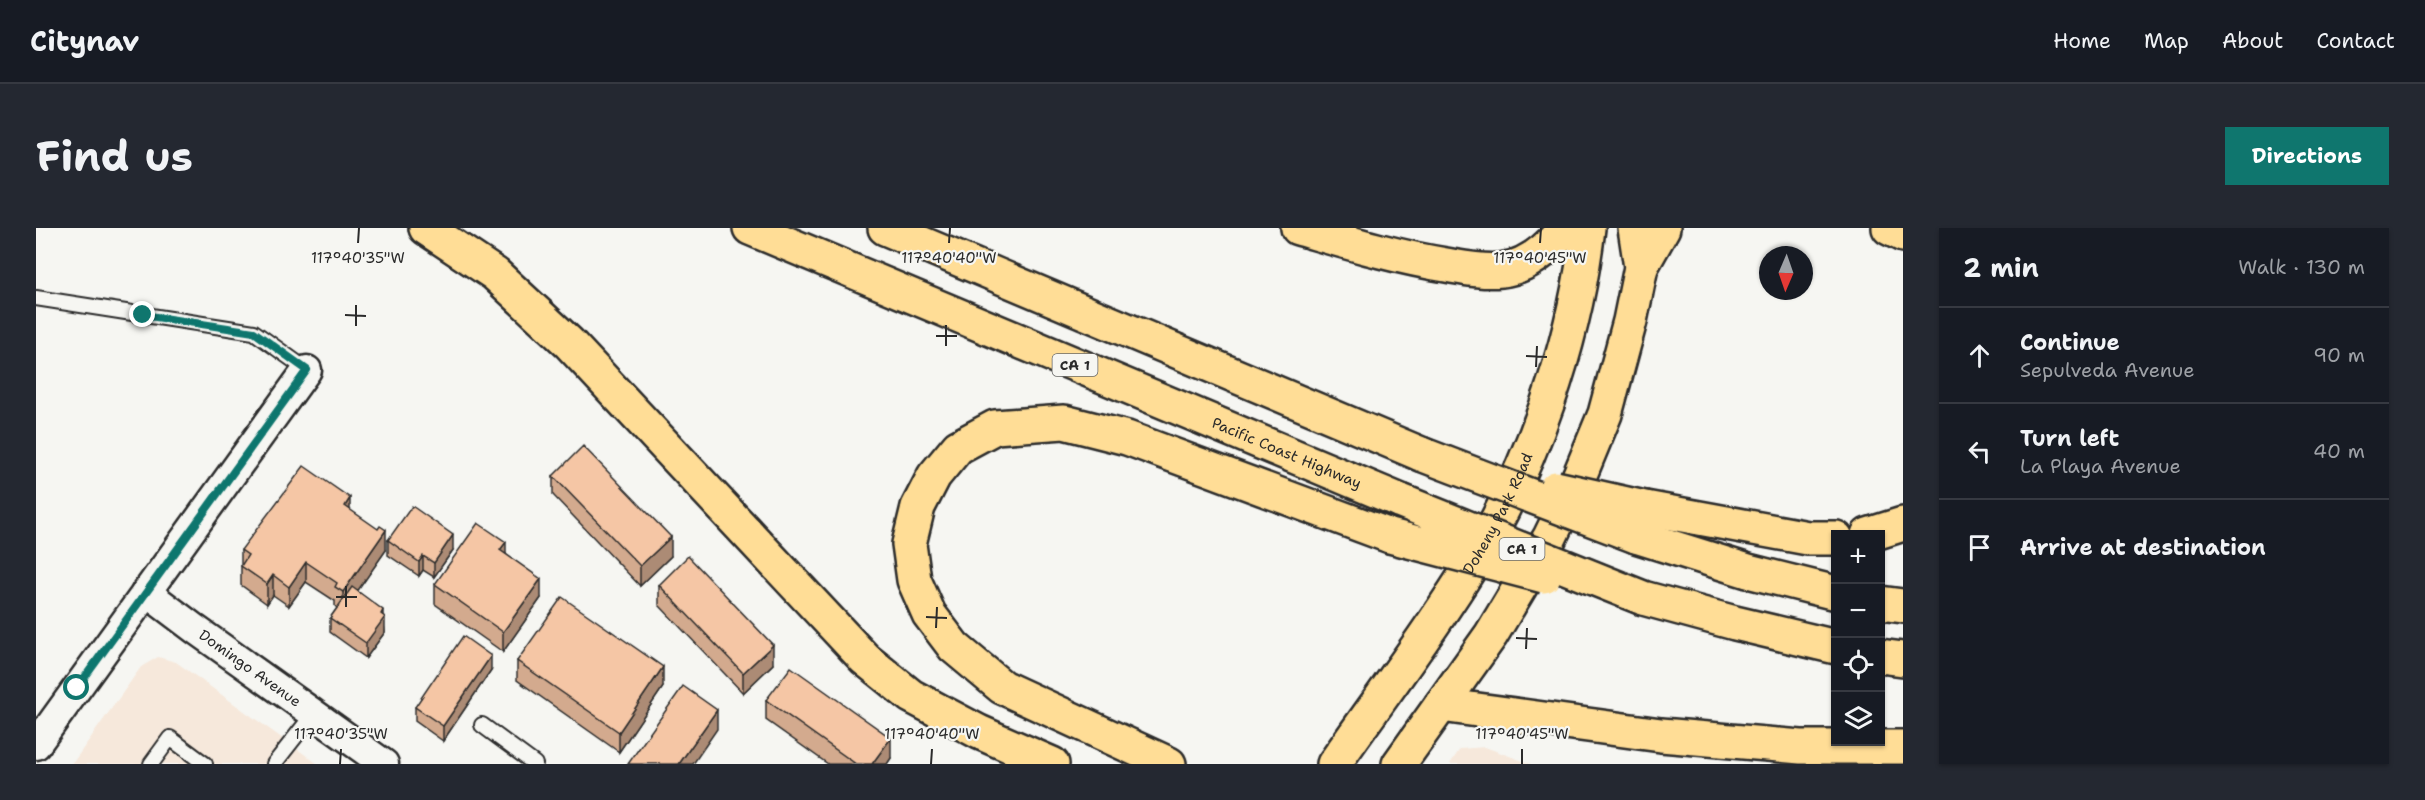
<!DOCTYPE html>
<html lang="en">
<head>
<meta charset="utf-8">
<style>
	:root { --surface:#171b24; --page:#242831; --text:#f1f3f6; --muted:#9ea1a6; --line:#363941; --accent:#0f766e }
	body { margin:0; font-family:"Shantell Sans",sans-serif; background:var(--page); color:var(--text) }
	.controls { position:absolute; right:18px; bottom:18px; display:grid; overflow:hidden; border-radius:0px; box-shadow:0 2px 4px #0004 }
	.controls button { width:54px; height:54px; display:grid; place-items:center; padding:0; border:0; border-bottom:2px solid var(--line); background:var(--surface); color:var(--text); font:30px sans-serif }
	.compass { position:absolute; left:1723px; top:18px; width:54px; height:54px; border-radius:50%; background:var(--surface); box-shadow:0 2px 4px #0004; rotate:182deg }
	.stop { position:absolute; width:18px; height:18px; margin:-14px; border:4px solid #0f766e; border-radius:50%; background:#fff }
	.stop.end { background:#0f766e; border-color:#fff; box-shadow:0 2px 6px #0008 }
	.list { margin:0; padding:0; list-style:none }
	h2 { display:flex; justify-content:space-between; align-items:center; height:78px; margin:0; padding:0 24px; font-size:26px }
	h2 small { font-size:20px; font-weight:400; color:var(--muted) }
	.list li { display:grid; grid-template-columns:39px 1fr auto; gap:18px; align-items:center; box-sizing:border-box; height:96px; padding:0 24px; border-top:2px solid var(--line) }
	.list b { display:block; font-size:22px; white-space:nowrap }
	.list p { margin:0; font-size:20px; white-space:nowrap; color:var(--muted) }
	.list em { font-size:20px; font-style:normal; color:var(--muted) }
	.icon { flex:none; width:33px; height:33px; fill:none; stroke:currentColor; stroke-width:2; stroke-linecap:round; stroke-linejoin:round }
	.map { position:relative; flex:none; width:1867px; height:536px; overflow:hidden; border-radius:0px }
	header { display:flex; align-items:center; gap:36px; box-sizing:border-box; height:84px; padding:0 30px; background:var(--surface); border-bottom:2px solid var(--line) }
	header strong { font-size:28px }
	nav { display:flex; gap:33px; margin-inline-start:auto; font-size:21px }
	.intro { display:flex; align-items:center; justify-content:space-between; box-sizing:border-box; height:144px; padding:0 36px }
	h1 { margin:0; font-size:42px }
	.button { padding:15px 27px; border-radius:0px; background:var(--accent); color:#fff; font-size:21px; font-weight:700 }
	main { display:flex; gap:36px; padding:0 36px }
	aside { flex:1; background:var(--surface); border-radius:0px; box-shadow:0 2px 4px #0004 }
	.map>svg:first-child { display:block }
	.built { fill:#f6e8db }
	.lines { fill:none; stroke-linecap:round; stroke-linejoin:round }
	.lane-casing { stroke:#2b2b2b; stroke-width:18 }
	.street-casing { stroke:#2b2b2b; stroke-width:33 }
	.primary-casing { stroke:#2b2b2b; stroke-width:38 }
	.highway-casing { stroke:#2b2b2b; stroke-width:38 }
	.lane { stroke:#f6f6f2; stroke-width:14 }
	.street { stroke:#f6f6f2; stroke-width:28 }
	.primary { stroke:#ffdd96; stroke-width:33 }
	.highway { stroke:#ffdd96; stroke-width:33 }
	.highway-bridge-casing { stroke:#2b2b2b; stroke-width:38; stroke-linecap:butt }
	.highway-bridge { stroke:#ffdd96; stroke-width:33 }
	.wall { fill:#d3aa8e; stroke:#2b2b2b; stroke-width:1.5 }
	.shaded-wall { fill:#ac8b74; stroke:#2b2b2b; stroke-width:1.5 }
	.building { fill:#f5c6a5; stroke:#2b2b2b; stroke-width:1.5 }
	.route { stroke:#0f766e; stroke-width:8 }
	.ticks { fill:none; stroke:#2b2b2b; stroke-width:2 }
	.labels { text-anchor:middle; stroke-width:4.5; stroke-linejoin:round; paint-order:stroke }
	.shield { fill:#f6f6f2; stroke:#686867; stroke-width:1.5 }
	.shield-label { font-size:14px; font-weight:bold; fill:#2b2b2b }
	.street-label { font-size:15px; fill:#2b2b2b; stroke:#f6f6f2 }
	.ticks-label { font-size:15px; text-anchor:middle; fill:#2b2b2b; stroke:#f6f6f2; stroke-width:4.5; stroke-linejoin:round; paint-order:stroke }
</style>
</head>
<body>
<header>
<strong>Citynav</strong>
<nav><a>Home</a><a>Map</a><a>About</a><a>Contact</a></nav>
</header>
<div class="intro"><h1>Find us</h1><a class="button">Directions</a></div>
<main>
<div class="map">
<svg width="1867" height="536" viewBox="0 0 1867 536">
	<rect width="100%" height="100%" fill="#f6f6f2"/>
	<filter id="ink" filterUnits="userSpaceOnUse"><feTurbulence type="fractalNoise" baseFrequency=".0167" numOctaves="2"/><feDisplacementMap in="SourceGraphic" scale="12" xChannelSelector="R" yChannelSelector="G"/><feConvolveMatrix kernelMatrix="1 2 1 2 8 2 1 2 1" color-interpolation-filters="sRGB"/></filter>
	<g filter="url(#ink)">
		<path class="built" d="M122 429 140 434 282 536H36L105 439Z
			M1449 519 1495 536H1414L1424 521Z"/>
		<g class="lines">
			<g class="lane-casing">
				<path id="lane" d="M0 70 218 104 271 142
					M446 497 499 536
					M115 536 134 510 169 536
					M238 536 278 485"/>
			</g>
			<g class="street-casing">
				<g id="street">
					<path id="s1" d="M110 364 159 401 348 536"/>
					<path d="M0 517 271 142"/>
				</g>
			</g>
			<g class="primary-casing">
				<g id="primary">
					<path id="s2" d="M1298 536C1344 470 1393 406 1435 338 1496 239 1539 115 1552 0"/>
					<path d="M1363 536 1455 407 1514 309 1543 249 1569 186 1594 93 1605 39 1599 0"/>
				</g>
			</g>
			<g class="highway-casing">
				<g id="highway">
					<path d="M390 0 459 46 533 115 829 431 875 468 943 504 1016 536"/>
					<path id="s3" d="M714 0 1365 273"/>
					<path d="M849 0 1385 226"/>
					<path d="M1262 0C1311 14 1360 29 1410 37 1428 40 1447 44 1465 42 1492 39 1513 20 1529 0"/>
					<path d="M1853 0 1867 7"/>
					<path d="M1605 39 1627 0"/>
					<path d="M1609 280 1772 310H1800"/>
					<path d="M1832 307 1867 296"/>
					<path d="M1600 308 1712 343 1800 365"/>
					<path d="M1607 370 1699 395 1800 419"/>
					<path d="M1844 375 1867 378"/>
					<path d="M1844 428 1867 431"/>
					<path d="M1405 477 1625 507 1765 519H1867"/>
					<path d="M1133 536 966 459 918 419 893 386 878 352 873 316 882 279 898 248 922 219 959 199 1028 194 1091 210 1354 308"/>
				</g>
			</g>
			<use href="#lane" class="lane"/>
			<use href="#street" class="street"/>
			<use href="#primary" class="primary"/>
			<use href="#highway" class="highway"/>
			<g class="highway-bridge-casing">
				<path id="highway-bridge" d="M1385 226 1600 308
					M1520 260 1609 280
					M1365 273 1607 370
					M1354 308 1508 348"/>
			</g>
			<use href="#highway-bridge" class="highway-bridge"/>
		</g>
		<path class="wall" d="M517 248 635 328 604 358 517 267Z
			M314 282 350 322 321 363 347 388 349 404 330 430 294 404V390L301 380 299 378V373L270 354 253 378 237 367 231 376 205 357V322Z
			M352 312 417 322 398 349 387 342 383 348 352 327Z
			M470 326 505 370 467 424 399 376V356Z
			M623 357 737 436 707 465 623 377Z
			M481 433 627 459 583 524 481 452Z
			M455 442 407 513 379 493V479Z
			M730 472 855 530 851 536H792L730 492Z"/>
		<path class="shaded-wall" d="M314 270V290L309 278Z
			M350 302V322L307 384V364Z
			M417 307V322L398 349V335Z
			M635 309V328L604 358V338Z
			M470 314V334L464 322Z
			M387 328V342L383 348V334Z
			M270 334V354L253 378V359Z
			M237 347V367L231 376V356Z
			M505 351V370L467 424V404Z
			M347 382V391L349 389V404L330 430V415Z
			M737 417V436L707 465V445Z
			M455 428V442L407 513V498Z
			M627 439V459L583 524V504Z
			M681 482V501L657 536H643Z
			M855 510V530L851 536H836Z"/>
		<path class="building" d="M547 218 635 309 604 338 517 248Z
			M268 238 314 270 309 278 342 301 344 298 350 302 307 364 299 359 301 355 270 334 253 359 237 347 231 356 205 338 212 327 205 322Z
			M376 278 417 307 398 335 387 328 383 334 352 312Z
			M442 295 470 314 464 322 505 351 467 404 399 356Z
			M652 328 737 417 707 445 623 357Z
			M316 359 347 382 345 386 349 389 330 415 294 390Z
			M526 369 627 439 583 504 481 433Z
			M427 408 455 428 407 498 379 479Z
			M755 439 855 510 836 536H820L730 472Z
			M647 458 681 482 643 536H592Z"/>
	</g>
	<g class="lines" filter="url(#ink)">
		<path class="route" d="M41 460 271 142 218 104 107 87"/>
	</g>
	<path class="ticks" d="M322 15 323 0M913 15 914 0M1504 15 1505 0M309 87 330 88M320 98V77M900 108H921M910 118V97M1490 128 1511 129M1500 139 1501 118M300 369H321M310 379V358M890 389 911 390M900 400 901 379M1480 410 1501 411M1490 421 1491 400M304 536 305 521M895 536 896 521M1486 536V521"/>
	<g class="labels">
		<g class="shield">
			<rect x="1016.5" y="126" width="45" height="22" rx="4.5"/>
			<rect x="1463.5" y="310" width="45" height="22" rx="4.5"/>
		</g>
		<g class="shield-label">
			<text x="1039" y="142">CA 1</text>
			<text x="1486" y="326">CA 1</text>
		</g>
		<g class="street-label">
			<text dy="5" stroke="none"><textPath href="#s3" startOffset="582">Pacific Coast Highway</textPath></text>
			<text dy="5" stroke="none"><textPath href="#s2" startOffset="300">Doheny Park Road</textPath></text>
			<text dy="5" stroke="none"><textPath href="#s1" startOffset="129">Domingo Avenue</textPath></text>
		</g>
	</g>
	<g class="ticks-label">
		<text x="322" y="35">117°40'35"W</text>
		<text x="913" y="35">117°40'40"W</text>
		<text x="1504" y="35">117°40'45"W</text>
		<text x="305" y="511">117°40'35"W</text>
		<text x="896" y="511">117°40'40"W</text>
		<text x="1486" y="511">117°40'45"W</text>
	</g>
</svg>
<div class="controls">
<button>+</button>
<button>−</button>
<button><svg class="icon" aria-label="locate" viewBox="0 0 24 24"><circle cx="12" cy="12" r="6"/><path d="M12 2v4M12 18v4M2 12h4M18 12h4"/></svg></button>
<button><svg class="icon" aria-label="layers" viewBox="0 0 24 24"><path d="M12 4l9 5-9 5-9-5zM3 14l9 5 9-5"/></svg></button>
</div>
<svg class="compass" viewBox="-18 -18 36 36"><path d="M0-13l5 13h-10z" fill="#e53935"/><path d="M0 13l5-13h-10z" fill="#9ea1a6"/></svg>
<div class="stop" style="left:41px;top:460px"></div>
<div class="stop end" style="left:107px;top:87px"></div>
</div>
<aside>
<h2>2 min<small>Walk · 130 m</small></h2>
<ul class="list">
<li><svg class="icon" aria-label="ahead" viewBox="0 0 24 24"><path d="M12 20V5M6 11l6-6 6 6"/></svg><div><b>Continue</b><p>Sepulveda Avenue</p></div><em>90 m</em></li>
<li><svg class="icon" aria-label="left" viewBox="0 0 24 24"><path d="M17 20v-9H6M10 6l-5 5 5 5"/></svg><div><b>Turn left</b><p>La Playa Avenue</p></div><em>40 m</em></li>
<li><svg class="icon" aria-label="arrive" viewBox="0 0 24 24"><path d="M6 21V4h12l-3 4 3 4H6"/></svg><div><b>Arrive at destination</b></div></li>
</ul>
</aside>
</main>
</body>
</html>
